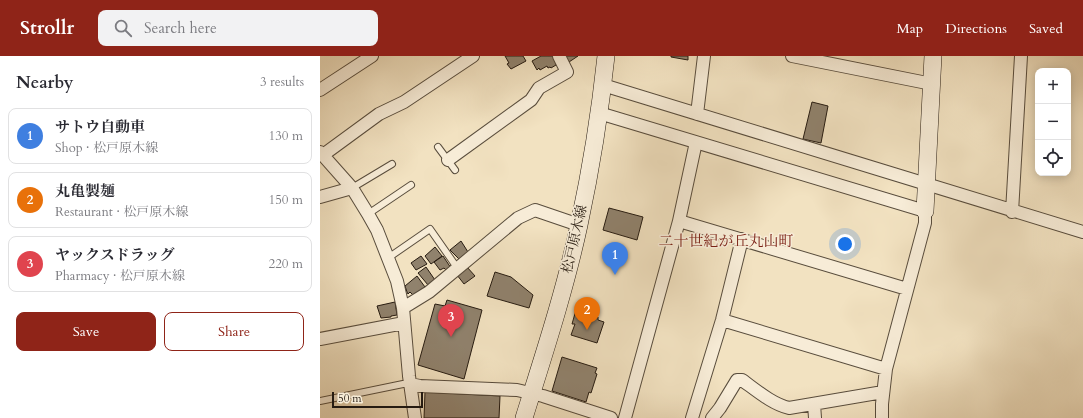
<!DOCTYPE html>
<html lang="en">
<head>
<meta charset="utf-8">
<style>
	:root { --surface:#fff; --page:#f2f2f3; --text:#2b2b33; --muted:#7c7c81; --line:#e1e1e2; --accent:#8f2418 }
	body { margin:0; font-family:Cardo,"Noto Serif JP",serif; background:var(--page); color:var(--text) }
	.controls { position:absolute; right:12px; top:12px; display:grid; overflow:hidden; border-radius:8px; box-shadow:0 2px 10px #0003 }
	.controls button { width:36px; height:36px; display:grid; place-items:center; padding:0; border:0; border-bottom:1px solid var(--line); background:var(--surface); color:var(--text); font:20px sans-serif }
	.scale { position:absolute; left:12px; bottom:10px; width:91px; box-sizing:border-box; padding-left:4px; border:2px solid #261b11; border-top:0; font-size:11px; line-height:14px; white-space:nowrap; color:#261b11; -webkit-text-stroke:3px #f7ecd7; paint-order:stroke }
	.you { position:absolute; left:525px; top:188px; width:14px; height:14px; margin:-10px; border:3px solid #fff; border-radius:50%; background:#1a73e8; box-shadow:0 0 0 6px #1a73e833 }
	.badge { display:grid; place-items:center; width:26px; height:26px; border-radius:50%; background:var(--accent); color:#fff; font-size:13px; font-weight:700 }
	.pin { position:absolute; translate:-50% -33px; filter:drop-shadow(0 1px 2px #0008) }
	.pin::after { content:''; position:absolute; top:21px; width:14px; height:12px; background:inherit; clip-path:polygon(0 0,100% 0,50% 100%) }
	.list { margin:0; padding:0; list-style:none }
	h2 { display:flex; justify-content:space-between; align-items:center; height:52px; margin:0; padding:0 16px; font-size:17px }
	h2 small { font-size:13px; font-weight:400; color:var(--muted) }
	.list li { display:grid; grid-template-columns:26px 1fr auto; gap:12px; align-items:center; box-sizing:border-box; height:56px; margin:0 8px 8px; padding:0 8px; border:1px solid var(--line); border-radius:8px }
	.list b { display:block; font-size:15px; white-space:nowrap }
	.list p { margin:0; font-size:13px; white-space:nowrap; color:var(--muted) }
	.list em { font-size:13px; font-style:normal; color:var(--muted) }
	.actions { display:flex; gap:8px; padding:12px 16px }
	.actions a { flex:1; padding:9px 0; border:1px solid var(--accent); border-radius:8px; text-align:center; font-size:14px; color:var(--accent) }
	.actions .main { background:var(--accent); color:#fff }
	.icon { flex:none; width:22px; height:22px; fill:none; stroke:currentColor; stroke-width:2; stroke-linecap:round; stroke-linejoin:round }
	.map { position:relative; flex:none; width:763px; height:362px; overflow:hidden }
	header { display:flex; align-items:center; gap:24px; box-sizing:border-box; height:56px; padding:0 20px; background:var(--accent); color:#fff }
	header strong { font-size:19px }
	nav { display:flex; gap:22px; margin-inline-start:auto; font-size:14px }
	.search { width:280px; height:36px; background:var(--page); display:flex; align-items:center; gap:10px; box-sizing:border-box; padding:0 14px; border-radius:8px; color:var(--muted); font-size:15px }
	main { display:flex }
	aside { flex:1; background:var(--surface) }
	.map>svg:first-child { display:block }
	.building { fill:#90826d; stroke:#261b11 }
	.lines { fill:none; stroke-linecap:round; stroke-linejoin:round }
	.lane-casing { stroke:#594d3d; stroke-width:8 }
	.street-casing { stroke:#594d3d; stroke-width:14 }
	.secondary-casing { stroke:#261b11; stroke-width:18 }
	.lane { stroke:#f7ecd7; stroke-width:6 }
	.street { stroke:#f7ecd7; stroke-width:12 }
	.secondary { stroke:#f7ecd7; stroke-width:17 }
	.labels { text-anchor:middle; stroke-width:3; stroke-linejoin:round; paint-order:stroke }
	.street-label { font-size:14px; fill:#261b11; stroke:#f7ecd7 }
	.neighbourhood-label { font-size:15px; fill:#7a1f14; stroke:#f7ecd7 }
</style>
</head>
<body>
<header>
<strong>Strollr</strong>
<div class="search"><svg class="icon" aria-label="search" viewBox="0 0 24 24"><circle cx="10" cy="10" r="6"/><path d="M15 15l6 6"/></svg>Search here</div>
<nav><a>Map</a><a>Directions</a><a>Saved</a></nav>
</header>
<main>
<aside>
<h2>Nearby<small>3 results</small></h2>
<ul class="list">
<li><span class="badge" style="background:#3f7fe0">1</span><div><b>サトウ自動車</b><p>Shop · 松戸原木線</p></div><em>130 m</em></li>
<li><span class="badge" style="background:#e8710a">2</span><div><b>丸亀製麺</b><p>Restaurant · 松戸原木線</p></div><em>150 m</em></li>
<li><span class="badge" style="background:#e0444e">3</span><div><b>ヤックスドラッグ</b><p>Pharmacy · 松戸原木線</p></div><em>220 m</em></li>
</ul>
<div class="actions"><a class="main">Save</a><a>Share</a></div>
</aside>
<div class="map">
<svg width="763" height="362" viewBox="0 0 763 362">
	<rect width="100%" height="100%" fill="#f2e2c1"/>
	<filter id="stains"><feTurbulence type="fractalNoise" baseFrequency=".005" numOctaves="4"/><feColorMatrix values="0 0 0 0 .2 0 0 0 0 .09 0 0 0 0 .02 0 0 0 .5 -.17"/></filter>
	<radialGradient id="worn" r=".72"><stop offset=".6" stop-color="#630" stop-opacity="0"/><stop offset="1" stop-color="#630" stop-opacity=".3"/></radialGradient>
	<path class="building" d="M185 0H203L206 5 191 13 187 8 189 7Z
		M221 0H234L236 9 231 12 230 11 228 12 227 10 220 14 219 12 217 14 212 5Z
		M245 0H258L249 6Z
		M351 0H368V4L351 1Z
		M492 46 508 50 501 87 483 83Z
		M289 152 323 161 317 184 283 174Z
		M141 185 148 196 139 203 130 194Z
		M115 191 122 200 111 208 105 200Z
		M101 200 107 208 96 214 91 207Z
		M123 200 131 212 127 215 124 212 120 214 114 206Z
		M106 211 115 224 108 229 98 217Z
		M147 211 155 220 144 228 137 219Z
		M175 216 191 221 213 239 209 252 167 240Z
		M97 220 105 231 93 239 90 236 88 238 87 236 85 230Z
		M127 244 162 254 144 323 98 309 115 248 125 250Z
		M75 246 77 259 71 260V261L61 262 57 250Z
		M256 254 278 261V264L284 266 277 287 251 279 255 268H252Z
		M242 301 277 312 275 317 277 318 271 337 269 336 266 346 232 335Z
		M105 336 180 340 179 362H104Z"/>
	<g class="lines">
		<g class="lane-casing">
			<path id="lane" d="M118 91 135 114
				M32 132 72 108
				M48 158 91 129
				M68 202 110 173 138 213
				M0 345 83 328H90"/>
		</g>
		<g class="street-casing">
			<path id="street" d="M472 0 612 28
				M283 29 763 176
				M0 34 52 0
				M279 57 605 155V167L566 313 562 348V362
				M377 58 384 0
				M0 96 32 132 48 158 57 174 77 225 83 252 89 320 95 362
				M3 99 59 58 84 46 153 0
				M128 104 211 44 219 32 247 16 239 0
				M0 141 32 132
				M692 156 701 0
				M359 165 376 86
				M83 252 109 236 198 162 215 154 259 169
				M402 264 566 313
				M0 283 84 267
				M90 328 100 330 197 334 223 340 291 362
				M494 348 495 362
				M305 362 359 165 587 233
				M372 362 402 264 422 183
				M392 362 400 352 417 324H422C436 334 452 348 469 352L563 336"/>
		</g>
		<g class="secondary-casing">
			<path id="secondary" d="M605 155 613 0
				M204 362C224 298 245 234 259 169 271 113 280 57 286 0"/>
		</g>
		<use href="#lane" class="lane"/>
		<use href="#street" class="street"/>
		<use href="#secondary" class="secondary"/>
	</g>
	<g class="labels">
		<g class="street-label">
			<text transform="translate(254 183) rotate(-77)" y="5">松戸原木線</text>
		</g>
		<g class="neighbourhood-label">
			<text x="406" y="190">二十世紀が丘丸山町</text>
		</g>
	</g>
	<rect width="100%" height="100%" filter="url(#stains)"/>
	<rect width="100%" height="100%" fill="url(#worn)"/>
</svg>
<div class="controls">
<button>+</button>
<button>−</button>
<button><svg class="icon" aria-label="locate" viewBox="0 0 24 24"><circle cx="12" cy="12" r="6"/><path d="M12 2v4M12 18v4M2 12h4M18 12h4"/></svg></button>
</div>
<div class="scale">50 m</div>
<div class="you"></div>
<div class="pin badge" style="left:295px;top:219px;background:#3f7fe0">1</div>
<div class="pin badge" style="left:267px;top:274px;background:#e8710a">2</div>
<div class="pin badge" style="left:131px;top:281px;background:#e0444e">3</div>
</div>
</main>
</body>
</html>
